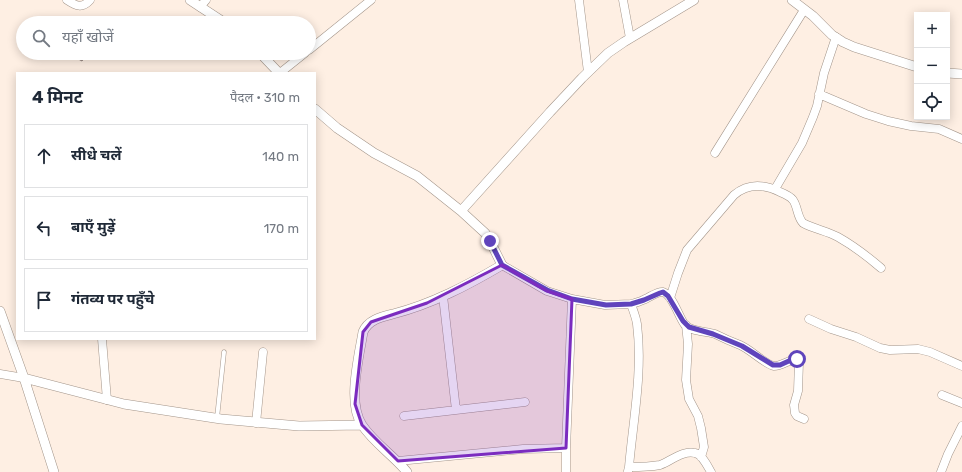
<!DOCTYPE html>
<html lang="hi">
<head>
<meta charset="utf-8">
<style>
	:root { --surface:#fff; --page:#f2f2f3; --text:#1f2937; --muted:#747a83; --line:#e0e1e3 }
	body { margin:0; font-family:Rubik,"Noto Sans Devanagari",sans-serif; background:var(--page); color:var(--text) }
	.controls { position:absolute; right:12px; top:12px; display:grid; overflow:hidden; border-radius:0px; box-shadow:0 2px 10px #0003 }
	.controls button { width:36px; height:36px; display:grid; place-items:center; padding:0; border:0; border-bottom:1px solid var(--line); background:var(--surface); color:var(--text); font:20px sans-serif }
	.stop { position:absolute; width:12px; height:12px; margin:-9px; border:3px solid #5f44bc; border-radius:50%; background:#fff }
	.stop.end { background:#5f44bc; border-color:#fff; box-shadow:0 1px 4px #0008 }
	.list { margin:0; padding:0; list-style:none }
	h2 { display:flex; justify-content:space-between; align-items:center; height:52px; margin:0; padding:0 16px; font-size:17px }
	h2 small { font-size:13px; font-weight:400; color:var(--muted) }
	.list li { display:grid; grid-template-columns:26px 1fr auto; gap:12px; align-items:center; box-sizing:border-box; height:64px; margin:0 8px 8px; padding:0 8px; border:1px solid var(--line); border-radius:0px }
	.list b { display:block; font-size:15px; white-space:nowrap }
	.list em { font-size:13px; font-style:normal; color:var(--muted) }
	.icon { flex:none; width:22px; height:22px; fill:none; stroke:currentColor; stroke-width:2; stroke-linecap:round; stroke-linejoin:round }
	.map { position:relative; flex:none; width:962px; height:472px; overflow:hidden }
	.search { position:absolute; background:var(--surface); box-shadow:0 2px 10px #0003; left:16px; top:16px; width:300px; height:44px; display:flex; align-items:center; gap:10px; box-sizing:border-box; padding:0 14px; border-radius:22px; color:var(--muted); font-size:15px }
	.panel { position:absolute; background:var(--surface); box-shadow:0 2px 10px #0003; left:16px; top:72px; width:300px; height:268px; border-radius:0px }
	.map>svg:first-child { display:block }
	.building { fill:#bfaea7; stroke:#95857e }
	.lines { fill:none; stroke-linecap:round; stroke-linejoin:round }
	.service-casing { stroke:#a3958a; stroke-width:5 }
	.minor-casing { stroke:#a3958a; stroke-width:9 }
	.tertiary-casing { stroke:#a3958a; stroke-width:10 }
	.service { stroke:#fff; stroke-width:4 }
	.minor { stroke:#fff; stroke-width:8 }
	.tertiary { stroke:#fff; stroke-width:9 }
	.route { stroke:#5f44bc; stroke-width:5 }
	.marked { fill:#7b2cbf; fill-opacity:0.2; stroke:#7b2cbf; stroke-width:3; stroke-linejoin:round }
</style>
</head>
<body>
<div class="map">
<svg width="962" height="472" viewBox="0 0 962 472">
	<rect width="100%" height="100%" fill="#feefe3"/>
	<path class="building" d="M67 53H87L82 61Z"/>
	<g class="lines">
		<g class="service-casing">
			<path id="service" d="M217 418 224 352"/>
		</g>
		<g class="minor-casing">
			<path id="minor" d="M67 0C76 6 82 9 90 0
				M579 0 588 72
				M623 0 630 38
				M200 7 206 0
				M309 50 371 0
				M280 73 305 53
				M819 94 866 114 888 121 911 126 939 129 962 139
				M715 153 804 10
				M775 189 802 143 813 117 817 106 824 73 836 37
				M502 265 547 291 572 299 605 305 631 304C633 310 636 317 637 324 643 371 633 421 629 467
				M443 296 456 410
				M670 298 678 273 687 250 734 195C748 183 764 184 780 192 785 194 790 196 793 200 798 207 797 217 803 223 814 229 827 231 838 237 854 246 867 256 881 268
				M631 304C635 303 639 302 643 300 649 298 657 291 663 292 673 295 679 318 685 325 692 332 706 331 715 334 723 338 732 342 740 345 750 349 766 365 774 366 783 366 789 359 798 359L799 362 798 391 794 405 795 413 797 416 804 419
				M809 319 831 329 856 337 880 348 890 350 918 349 930 352 962 366
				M686 325 688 344 686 380 689 399 698 416 701 428 704 447 701 457
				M102 339 107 400
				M0 374 24 378
				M942 395 962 403
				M404 416 525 402
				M256 423 263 352
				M566 448 572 299
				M398 461 523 449 566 448V472
				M628 471 629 467C639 467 649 467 660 465 671 461 683 450 695 453 702 454 708 467 711 472
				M941 472 948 454 962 426"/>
		</g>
		<g class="tertiary-casing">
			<path id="tertiary" d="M190 0 225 23
				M792 0 813 16 832 35 843 42 854 47 917 67
				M260 53 279 73
				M947 73 962 74
				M315 109 337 128 374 153 417 176 461 211 485 233 490 241 502 265C468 285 432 304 393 314 381 317 368 320 363 332 359 357 347 403 362 425 374 443 393 455 407 472
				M461 211 550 112 582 78 608 53 624 42 694 0
				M0 311 24 378 54 472
				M24 378 124 404 221 419 299 426 362 425"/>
		</g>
		<use href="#service" class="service"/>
		<use href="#minor" class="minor"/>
		<use href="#tertiary" class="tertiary"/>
	</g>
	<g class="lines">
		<path class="route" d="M490 241 502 265 547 290 572 299 606 305 631 304 644 300 660 293 663 292 668 296 683 321 689 327 713 334 742 346 773 365H780L791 360 797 359"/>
	</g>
	<path class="marked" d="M502 265 547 291 572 299 566 448 398 461 362 425 355 404 363 332 371 322 427 303Z"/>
</svg>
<div class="controls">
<button>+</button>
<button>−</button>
<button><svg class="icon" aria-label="locate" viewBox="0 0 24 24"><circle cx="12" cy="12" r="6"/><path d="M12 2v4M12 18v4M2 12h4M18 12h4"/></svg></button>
</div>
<div class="stop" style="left:797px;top:359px"></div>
<div class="stop end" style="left:490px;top:241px"></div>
<div class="search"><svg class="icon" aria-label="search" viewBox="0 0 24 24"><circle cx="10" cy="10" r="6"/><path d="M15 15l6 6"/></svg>यहाँ खोजें</div>
<section class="panel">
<h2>4 मिनट<small>पैदल · 310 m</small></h2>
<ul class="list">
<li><svg class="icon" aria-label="ahead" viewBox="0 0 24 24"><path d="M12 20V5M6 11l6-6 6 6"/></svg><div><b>सीधे चलें</b></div><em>140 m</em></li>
<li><svg class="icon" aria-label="left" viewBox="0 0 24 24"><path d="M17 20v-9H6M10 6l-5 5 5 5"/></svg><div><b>बाएँ मुड़ें</b></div><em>170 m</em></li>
<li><svg class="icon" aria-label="arrive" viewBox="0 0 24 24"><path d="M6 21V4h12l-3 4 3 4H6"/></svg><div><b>गंतव्य पर पहुँचे</b></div></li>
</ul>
</section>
</div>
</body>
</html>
